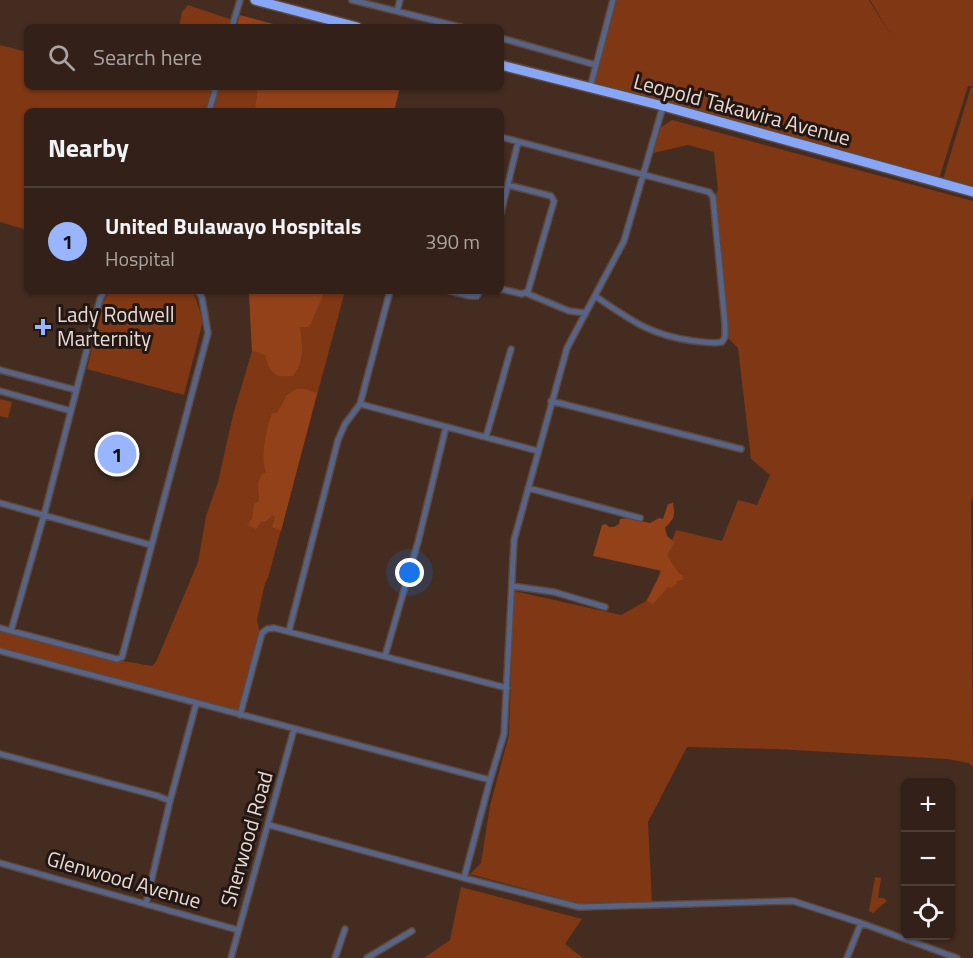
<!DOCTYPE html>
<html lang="en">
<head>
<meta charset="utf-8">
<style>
	:root { --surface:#332119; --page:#3b2922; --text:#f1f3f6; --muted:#a9a3a2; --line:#4e3e38; --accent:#98b5fd }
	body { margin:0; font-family:"Titillium Web",sans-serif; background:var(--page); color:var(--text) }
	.controls { position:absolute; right:18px; bottom:18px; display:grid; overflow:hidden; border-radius:9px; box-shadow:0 2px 4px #0004 }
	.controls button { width:54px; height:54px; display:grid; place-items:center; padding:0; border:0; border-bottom:2px solid var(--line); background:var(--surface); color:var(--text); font:30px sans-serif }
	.you { position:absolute; left:410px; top:573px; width:21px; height:21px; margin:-15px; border:4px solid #fff; border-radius:50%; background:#1a73e8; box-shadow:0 0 0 9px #1a73e833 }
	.badge { display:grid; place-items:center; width:39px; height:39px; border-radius:50%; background:var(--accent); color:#111; font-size:20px; font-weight:700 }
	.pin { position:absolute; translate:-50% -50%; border:3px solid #fff; box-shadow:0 2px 6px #0006 }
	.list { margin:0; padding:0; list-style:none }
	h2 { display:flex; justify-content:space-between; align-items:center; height:78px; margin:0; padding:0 24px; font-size:26px }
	h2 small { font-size:20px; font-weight:400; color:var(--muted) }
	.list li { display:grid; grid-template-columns:39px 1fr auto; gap:18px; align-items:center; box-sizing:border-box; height:108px; padding:0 24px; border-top:2px solid var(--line) }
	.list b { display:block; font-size:22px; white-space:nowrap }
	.list p { margin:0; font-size:20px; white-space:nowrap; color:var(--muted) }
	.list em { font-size:20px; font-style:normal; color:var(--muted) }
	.icon { flex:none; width:33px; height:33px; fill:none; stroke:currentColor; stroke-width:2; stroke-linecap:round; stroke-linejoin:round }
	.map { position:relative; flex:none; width:973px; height:958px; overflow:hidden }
	.search { position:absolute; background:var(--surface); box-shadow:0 2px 4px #0004; left:24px; top:24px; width:480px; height:66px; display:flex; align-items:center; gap:15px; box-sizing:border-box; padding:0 21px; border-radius:9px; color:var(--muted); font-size:22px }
	.panel { position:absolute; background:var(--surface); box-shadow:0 2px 4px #0004; left:24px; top:108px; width:480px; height:186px; border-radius:9px }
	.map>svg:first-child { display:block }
	.green { fill:#7f3714 }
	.forest { fill:#934119 }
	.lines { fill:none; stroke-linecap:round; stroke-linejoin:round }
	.street-casing { stroke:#5e483d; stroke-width:8 }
	.highway-casing { stroke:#5e483d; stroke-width:12 }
	.street { stroke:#576485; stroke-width:5 }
	.highway { stroke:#87a6f6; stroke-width:9 }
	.poi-dot { fill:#98b5fd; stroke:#221713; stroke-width:2 }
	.labels { text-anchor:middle; stroke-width:6; stroke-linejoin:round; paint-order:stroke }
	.street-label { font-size:21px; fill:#e8d8d1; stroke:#221713 }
	.poi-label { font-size:21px; fill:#e8d8d1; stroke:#221713; text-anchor:start }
</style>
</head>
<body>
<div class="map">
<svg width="973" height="958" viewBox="0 0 973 958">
	<rect width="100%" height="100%" fill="#442c21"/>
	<path class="green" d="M617 0H869L892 37 870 0H973V86H968L939 179 594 85Z
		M188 5 233 20 231 27H179L182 12Z
		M0 45 27 52V87H156L162 89 163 87H214L207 111H27V230L0 222Z
		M218 87H400L394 111H211Z
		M971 87 973 88V187L943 179Z
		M672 120 973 201V496L971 502 973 767 969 763 947 759 777 749 687 747 648 822 652 902 577 903 470 874 481 863 490 806 509 735 514 591 621 615 646 601 657 580 676 530 722 541 738 500 757 505 770 475 751 459 738 348 727 337 713 196 718 191 714 152 688 145 653 153 661 127Z
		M110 291H192L194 293 203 321 184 395 87 369 103 302Z
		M249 291H345L268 578 265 583 257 620 260 633 238 712 0 650V630L117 660 152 666 156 662 198 562 206 516 218 482 233 415 252 351Z
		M0 399 12 402 8 418 0 416Z
		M875 877 881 878 878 898H884L887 901 873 913 869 911Z
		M461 887 582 919 565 944 583 958H424L450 940Z"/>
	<path class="forest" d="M240 15 284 27H238V21Z
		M258 87H400L394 111H255Z
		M249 291H325L309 327H300C302 345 305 361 293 376 272 378 270 372 265 355L252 351Z
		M296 389H305L317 393 281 531 272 527 275 518 273 515 265 522 262 521 256 529 247 525 252 519 254 504 259 501 258 483 261 475 266 472C260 458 266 428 272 414L278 412 286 396Z
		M673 503C675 518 675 517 665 528L667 536 674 542C673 547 669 550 668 555 667 558 675 566 677 571L683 576 682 580 677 581 676 585 671 588 668 587 653 604 647 601 662 571 593 556 602 525 606 524 609 527H614L619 524 620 519 628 518 650 523 659 518 663 519 668 504Z"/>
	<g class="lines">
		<g class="street-casing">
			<path id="street" d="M352 0 460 27
				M397 11 400 0
				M232 27 240 0
				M501 38 596 65
				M590 88 613 0
				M209 111 216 87
				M501 137 709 192 713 197 725 324V337L722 342C713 344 703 342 694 341 649 335 631 320 595 296
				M501 213 518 142
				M501 289 522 294 528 291 554 201 551 196 508 185
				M450 291 470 296H477L480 291
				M526 293 569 311 586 313
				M0 370 76 390
				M0 391 71 411
				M551 401 741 449
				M360 404 538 451
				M486 437 511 349
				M528 488 640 518
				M0 503 151 545
				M512 586 554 592 605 607
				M0 628 117 659 122 657 208 333 202 298 198 291
				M11 631 44 515 100 299 104 291
				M289 631 338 440 345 424 360 404 390 291
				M0 651 490 780 464 878 269 825
				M385 656 418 542 446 427
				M240 715 262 633 267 629 274 628 507 688
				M0 754 158 796 170 801
				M490 780 504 734 514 540 567 348 624 241 663 106
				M0 863 238 930
				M464 878 579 907 793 901 861 923 957 958
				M146 904 170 801 196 704
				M231 958 294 729
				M335 958 345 929
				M367 958 412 931
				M847 958 861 923"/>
		</g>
		<g class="highway-casing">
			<path id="highway" d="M255 0 357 27
				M501 65 663 106 973 192"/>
		</g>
		<use href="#street" class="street"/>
		<use href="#highway" class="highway"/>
	</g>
	<path class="poi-dot" d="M40 318h6v6h6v6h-6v6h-6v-6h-6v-6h6z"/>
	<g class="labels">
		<g class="street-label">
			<text transform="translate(742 110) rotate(15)" y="7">Leopold Takawira Avenue</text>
			<text transform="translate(247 839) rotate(-74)" y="7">Sherwood Road</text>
			<text transform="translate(124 880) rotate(16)" y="7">Glenwood Avenue</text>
		</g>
		<g class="poi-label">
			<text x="57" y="322">Lady Rodwell<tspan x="57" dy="24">Marternity</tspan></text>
		</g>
	</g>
</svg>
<div class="controls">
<button>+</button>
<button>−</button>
<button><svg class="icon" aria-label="locate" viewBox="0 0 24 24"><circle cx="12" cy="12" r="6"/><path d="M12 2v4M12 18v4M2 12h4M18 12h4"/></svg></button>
</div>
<div class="you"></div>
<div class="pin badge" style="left:117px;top:454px">1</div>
<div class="search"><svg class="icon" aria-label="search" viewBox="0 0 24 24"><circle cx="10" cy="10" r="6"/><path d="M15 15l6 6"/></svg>Search here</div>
<section class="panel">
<h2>Nearby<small></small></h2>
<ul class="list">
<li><span class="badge">1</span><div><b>United Bulawayo Hospitals</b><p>Hospital</p></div><em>390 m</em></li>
</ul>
</section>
</div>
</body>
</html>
